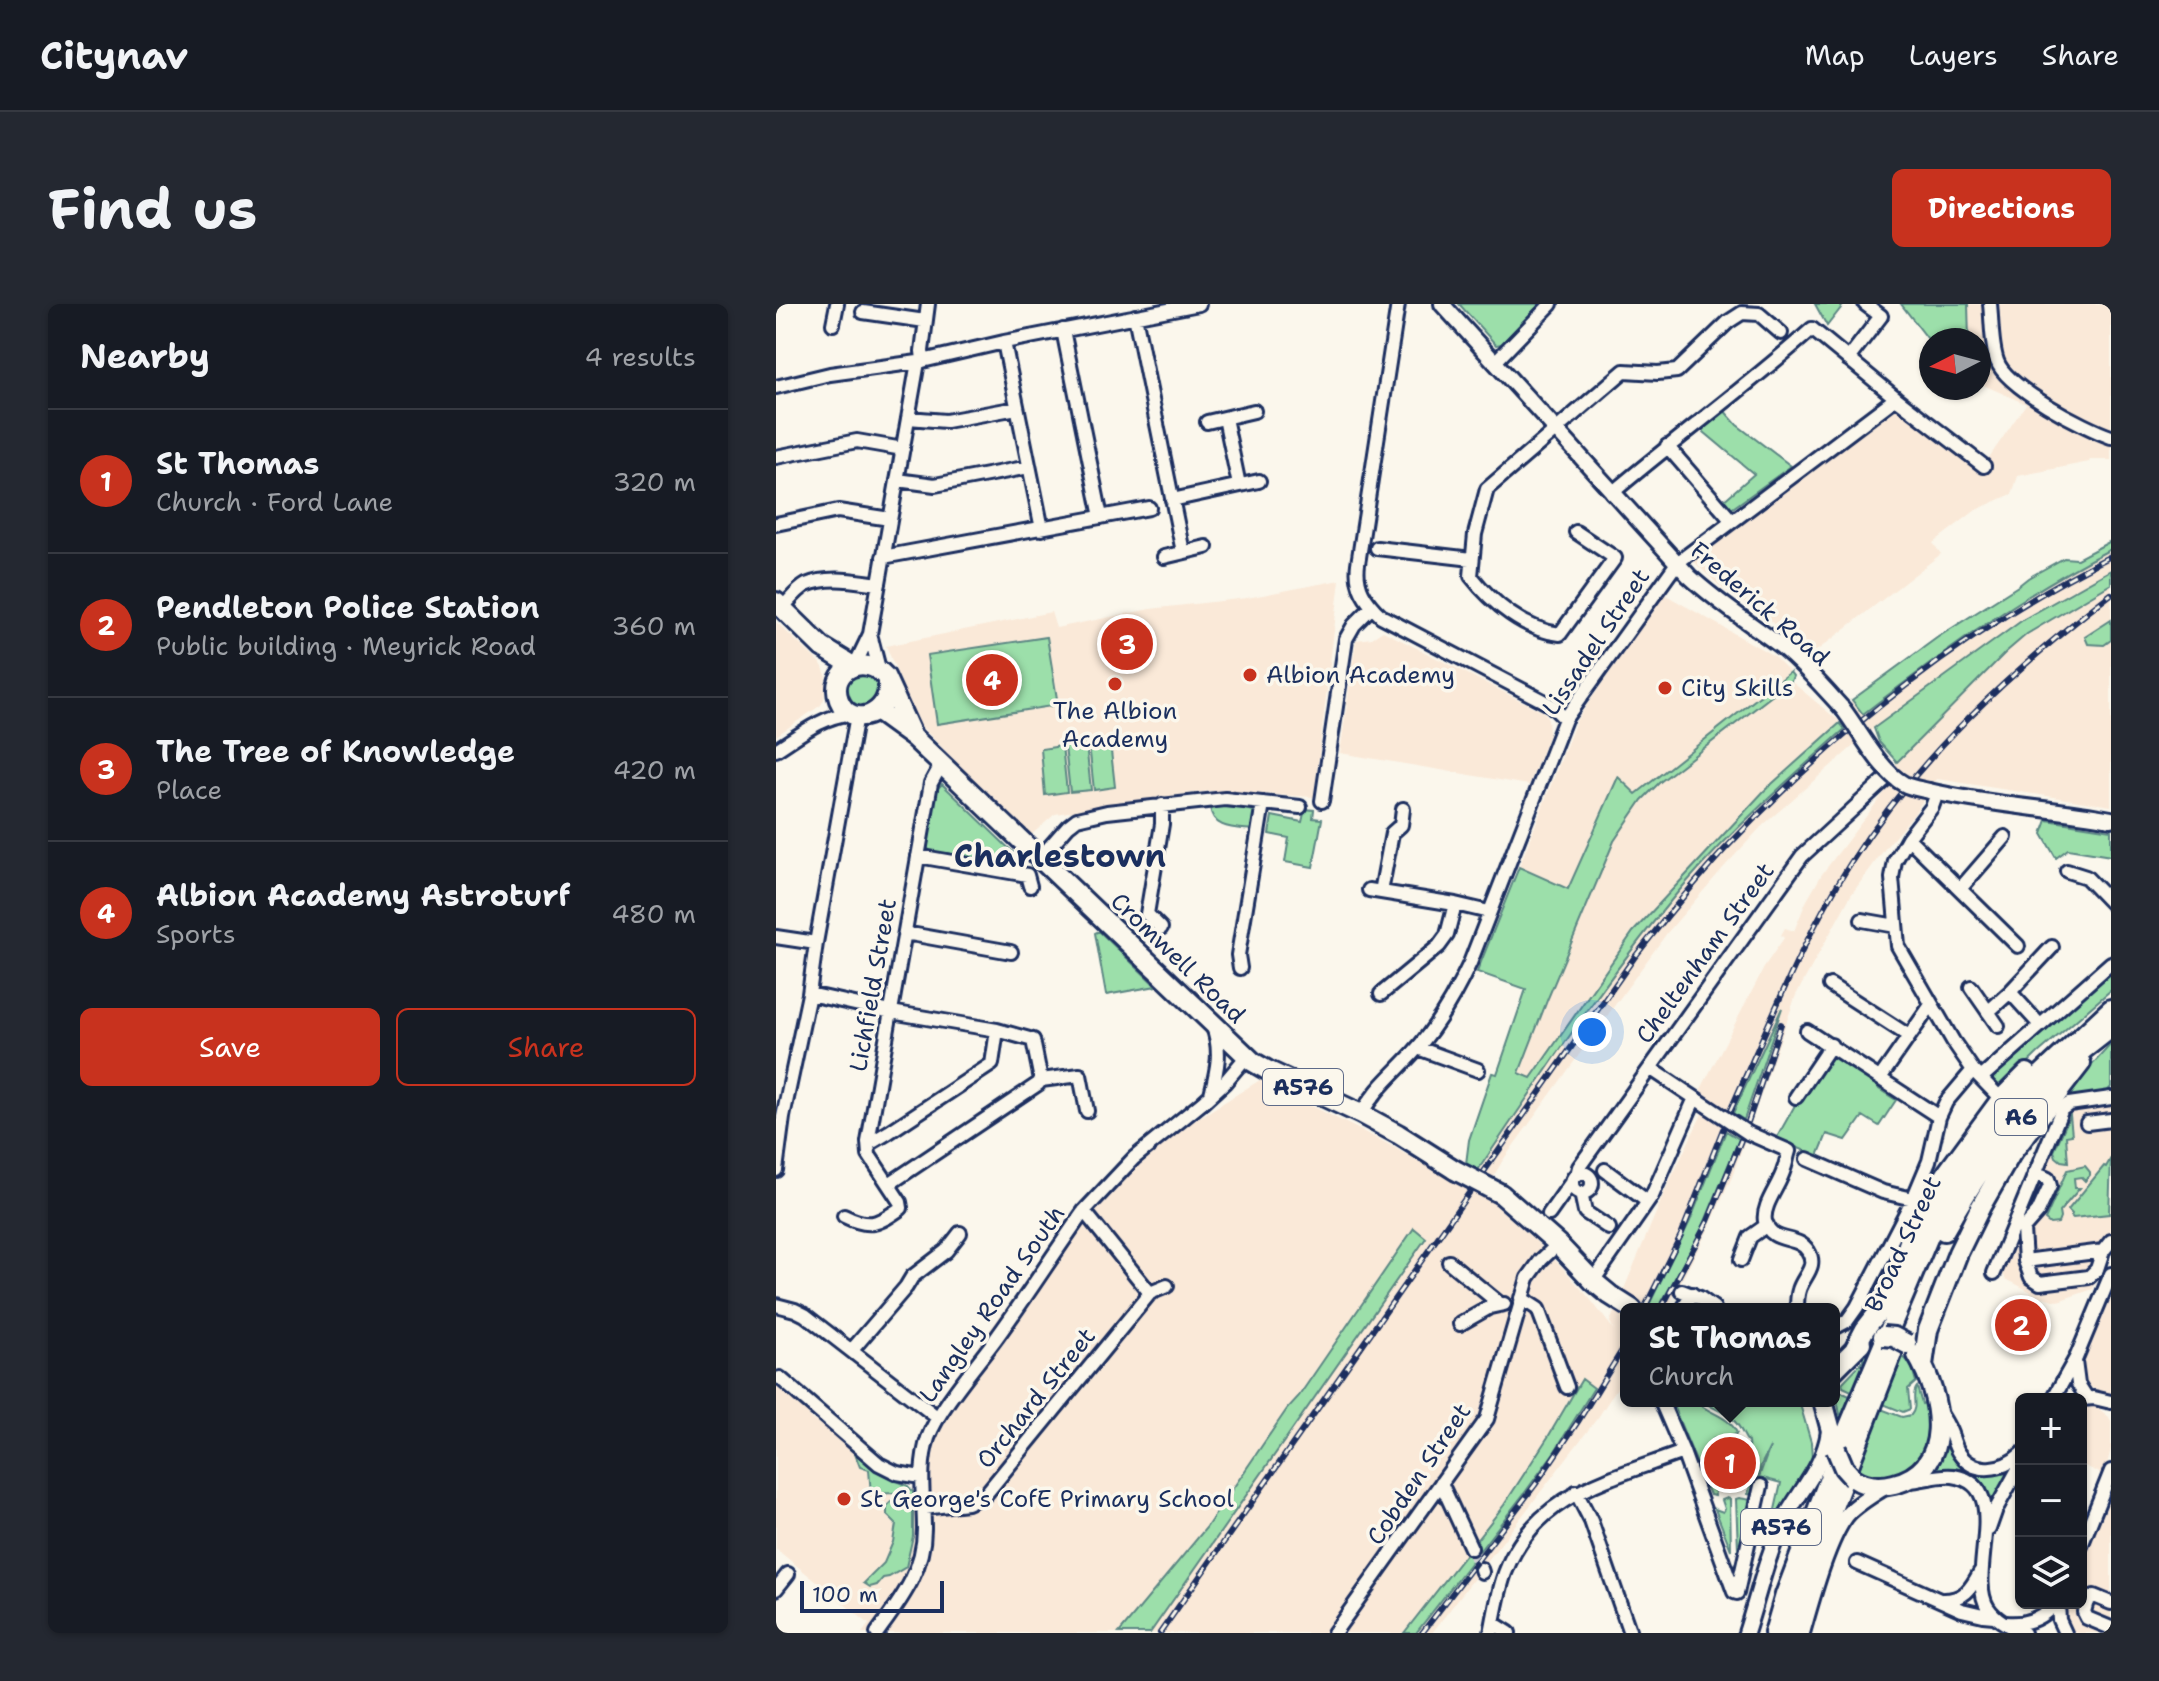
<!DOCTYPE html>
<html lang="en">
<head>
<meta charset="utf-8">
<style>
	:root { --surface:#171b24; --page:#242831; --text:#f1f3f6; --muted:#9ea1a6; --line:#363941; --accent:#c8321e }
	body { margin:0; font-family:"Shantell Sans",sans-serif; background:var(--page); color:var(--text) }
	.controls { position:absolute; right:24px; bottom:24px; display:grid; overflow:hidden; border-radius:12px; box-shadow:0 2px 6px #0004 }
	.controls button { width:72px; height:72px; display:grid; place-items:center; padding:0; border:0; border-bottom:2px solid var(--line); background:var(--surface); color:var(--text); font:40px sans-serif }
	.compass { position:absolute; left:1143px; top:24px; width:72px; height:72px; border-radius:50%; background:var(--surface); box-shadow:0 2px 6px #0004; rotate:264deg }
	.scale { position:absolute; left:24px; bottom:20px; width:144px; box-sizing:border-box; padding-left:8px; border:4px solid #1b2f5e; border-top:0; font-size:22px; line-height:28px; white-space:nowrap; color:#1b2f5e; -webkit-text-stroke:6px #fbf7ec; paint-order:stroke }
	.you { position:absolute; left:816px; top:728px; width:28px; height:28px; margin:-20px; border:6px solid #fff; border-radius:50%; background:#1a73e8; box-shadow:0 0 0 12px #1a73e833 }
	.badge { display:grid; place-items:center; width:52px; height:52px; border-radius:50%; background:var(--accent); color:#fff; font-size:26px; font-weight:700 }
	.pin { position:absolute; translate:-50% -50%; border:4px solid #fff; box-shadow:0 2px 8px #0006 }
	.popup { position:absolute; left:844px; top:999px; width:220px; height:104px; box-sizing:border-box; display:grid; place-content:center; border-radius:12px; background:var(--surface); filter:drop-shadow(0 2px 6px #0005); font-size:26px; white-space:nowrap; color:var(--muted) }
	.popup b { font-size:30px; color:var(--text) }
	.popup::after { content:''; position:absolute; left:50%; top:100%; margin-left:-16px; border:16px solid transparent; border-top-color:var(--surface) }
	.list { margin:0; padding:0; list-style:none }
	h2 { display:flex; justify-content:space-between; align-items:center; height:104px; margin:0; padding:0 32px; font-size:34px }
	h2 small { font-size:26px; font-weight:400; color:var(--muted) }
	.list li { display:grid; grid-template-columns:52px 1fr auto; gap:24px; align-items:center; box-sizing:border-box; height:144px; padding:0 32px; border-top:2px solid var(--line) }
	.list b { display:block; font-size:30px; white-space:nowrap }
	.list p { margin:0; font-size:26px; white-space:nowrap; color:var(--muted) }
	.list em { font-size:26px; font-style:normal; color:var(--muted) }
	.actions { display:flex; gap:16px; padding:24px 32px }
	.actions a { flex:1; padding:18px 0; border:2px solid var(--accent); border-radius:12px; text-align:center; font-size:28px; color:var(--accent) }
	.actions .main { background:var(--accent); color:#fff }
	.icon { flex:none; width:44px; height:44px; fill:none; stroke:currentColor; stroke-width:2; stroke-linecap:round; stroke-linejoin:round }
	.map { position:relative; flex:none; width:1335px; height:1329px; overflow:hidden; border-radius:12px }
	header { display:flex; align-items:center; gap:48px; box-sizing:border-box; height:112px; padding:0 40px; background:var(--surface); border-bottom:2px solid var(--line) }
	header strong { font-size:38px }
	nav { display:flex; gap:44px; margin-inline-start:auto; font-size:28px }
	.intro { display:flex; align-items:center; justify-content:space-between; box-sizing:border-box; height:192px; padding:0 48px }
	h1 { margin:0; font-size:56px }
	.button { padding:20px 36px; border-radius:12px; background:var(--accent); color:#fff; font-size:28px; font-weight:700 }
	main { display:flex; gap:48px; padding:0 48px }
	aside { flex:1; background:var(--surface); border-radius:12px; box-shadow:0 2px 6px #0004 }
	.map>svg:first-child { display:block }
	.built { fill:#fae9d8; fill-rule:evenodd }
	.green { fill:#9cdfaa; stroke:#5c8784; stroke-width:2 }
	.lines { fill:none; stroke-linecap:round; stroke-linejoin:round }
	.minor-tunnel { stroke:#cecfd0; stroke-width:12; stroke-dasharray:12 6; stroke-linecap:butt }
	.minor-casing { stroke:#1b2f5e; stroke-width:18 }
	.major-casing { stroke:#1b2f5e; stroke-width:20 }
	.highway-casing { stroke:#1b2f5e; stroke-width:24 }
	.minor { stroke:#fbf7ec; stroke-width:12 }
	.major { stroke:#fbf7ec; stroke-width:14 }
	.highway { stroke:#fbf7ec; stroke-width:18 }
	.rail-casing { stroke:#1b2f5e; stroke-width:6 }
	.rail { stroke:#fbf7ec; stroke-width:3; stroke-dasharray:9; stroke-linecap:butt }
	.minor-bridge-casing { stroke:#1b2f5e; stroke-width:18; stroke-linecap:butt }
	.major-bridge-casing { stroke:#1b2f5e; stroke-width:20; stroke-linecap:butt }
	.highway-bridge-casing { stroke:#1b2f5e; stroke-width:24; stroke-linecap:butt }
	.minor-bridge { stroke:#fbf7ec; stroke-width:12 }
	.major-bridge { stroke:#fbf7ec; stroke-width:14 }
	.highway-bridge { stroke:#fbf7ec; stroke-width:18 }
	.poi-dot { fill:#c8321e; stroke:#fbf7ec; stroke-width:3 }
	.labels { text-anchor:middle; stroke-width:7; stroke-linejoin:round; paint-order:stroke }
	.shield { fill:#fbf7ec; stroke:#5e6b89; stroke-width:2 }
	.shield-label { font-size:22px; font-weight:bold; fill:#1b2f5e }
	.street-label { font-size:24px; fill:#1b2f5e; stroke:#fbf7ec }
	.poi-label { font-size:24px; fill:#1b2f5e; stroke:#fbf7ec; text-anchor:start }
	.district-label { font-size:32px; font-weight:bold; fill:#1b2f5e; stroke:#fbf7ec }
</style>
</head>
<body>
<header>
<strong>Citynav</strong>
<nav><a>Map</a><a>Layers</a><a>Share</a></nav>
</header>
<div class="intro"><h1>Find us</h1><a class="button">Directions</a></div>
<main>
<aside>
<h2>Nearby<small>4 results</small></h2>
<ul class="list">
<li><span class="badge">1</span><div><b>St Thomas</b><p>Church · Ford Lane</p></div><em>320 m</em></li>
<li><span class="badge">2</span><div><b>Pendleton Police Station</b><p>Public building · Meyrick Road</p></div><em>360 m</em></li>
<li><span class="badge">3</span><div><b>The Tree of Knowledge</b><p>Place</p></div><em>420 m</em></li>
<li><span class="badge">4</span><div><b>Albion Academy Astroturf</b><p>Sports</p></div><em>480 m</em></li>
</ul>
<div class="actions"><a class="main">Save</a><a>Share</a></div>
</aside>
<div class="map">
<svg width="1335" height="1329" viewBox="0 0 1335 1329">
	<rect width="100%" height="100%" fill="#fbf7ec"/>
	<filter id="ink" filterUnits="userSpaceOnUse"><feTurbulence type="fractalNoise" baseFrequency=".0125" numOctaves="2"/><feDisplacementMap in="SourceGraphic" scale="16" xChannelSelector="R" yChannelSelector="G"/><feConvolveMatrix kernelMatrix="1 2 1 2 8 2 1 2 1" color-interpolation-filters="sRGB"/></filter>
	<g filter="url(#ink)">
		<path class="built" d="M1125 0H1335V156H1314L1313 158 1242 172 1236 190 1200 206 1157 239 1165 250 1034 352 993 316 947 285 917 257 1119 101 1203 168 1250 100 1203 79V36H1155V39Z
			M1335 237V502L1161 475 1138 510 1111 542 1075 591 1020 691 956 873 933 924 892 1003 894 1005H850V1070L823 1112 656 1329H86L93 1320 0 1245V1079L30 1105 35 1115 48 1123 104 1169 132 1182 137 1187 158 1102 326 874 484 776 612 840 684 881 690 860 693 836 716 769H743L772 694 838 537 866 496 884 478 1015 377 1064 418 1076 396 1162 333 1242 282 1252 274 1288 254 1301 255ZM1098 424 1103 438 1121 458 1108 489 1046 570 1030 598 1018 627 1009 624 1005 631 1008 634 990 660 924 787 926 810 890 885 834 1018 838 1026 814 995 786 963 759 936 718 900 706 892 727 856 891 629 948 563 986 522Z
			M564 276 538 493 434 487 403 491 279 510 253 533 142 419 110 342 275 308 280 324 374 305 471 294Z
			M888 290 998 352 1014 368 859 491 841 474 792 586 743 563 800 417Z
			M0 318 46 361 50 371 48 395 45 401 0 432Z
			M607 327 769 409 772 415 773 430 753 481 564 449 580 336 596 334Z
			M1335 740V939L1317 985 1282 997 1263 992 1230 975 1217 955 1286 797Z
			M1334 991H1335V1092L1311 1082 1305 1065Z
			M1305 1101 1322 1104 1333 1113 1335 1118V1145L1328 1171 1305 1160Z
			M1335 1188V1329H1287V1299H1305V1256Z"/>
		<path class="green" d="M683 0H764L726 40 720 41Z
			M1039 0H1068L1051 22Z
			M1125 0H1192L1193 36H1155V39Z
			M946 104 961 121 1015 162 954 206 946 198 978 170 922 123Z
			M1335 237V245C1246 290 1166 350 1087 410L1076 396 1162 333 1242 282 1252 274 1288 254 1301 255Z
			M1335 266V280L1251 330 1230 348 1121 458 1103 438 1098 424 1248 315Z
			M1335 316V336L1328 341 1312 340 1309 333Z
			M271 333 282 401 161 420 151 351Z
			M84 368 103 374 104 399 81 405 71 396C69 378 70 378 84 368Z
			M1014 368 1017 372 1015 377 884 478 866 496 838 537 772 694 743 769 755 774 857 628 988 487 1064 419 1069 425C1013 475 957 525 908 581 832 670 768 770 702 866L690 860 693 836 716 769 721 770 750 685 701 668 743 563 792 585 842 473 860 490Z
			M334 438 339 483 318 486 313 440Z
			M310 440 315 486 294 488 289 442Z
			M286 442 291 488 269 491 265 445Z
			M166 480 245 556 240 562 154 547 149 541 158 488Z
			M460 503 478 507 476 526C458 524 436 525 434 503Z
			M529 505 538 506 537 514 546 515 537 563 509 558 513 534 493 530 496 512 526 518Z
			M1271 516 1335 526V552L1292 545 1280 554 1266 530Z
			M321 628H324L380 682 330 691 319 629Z
			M1335 667V686L1262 749 1230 780 1222 782 1212 775Z
			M1006 704 968 816 957 809Z
			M1335 740V783L1327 792 1286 797 1295 784Z
			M1054 748 1096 773 1103 785 1120 796 1103 822 1087 812 1070 836 1051 830 1042 852 1000 835 1023 794Z
			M1294 811 1296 831 1290 832 1292 858 1285 857 1280 853 1278 847Z
			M950 827 963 835 926 925 882 1005 872 1003 914 917Z
			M1335 854 1333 910 1297 914 1295 912 1296 910 1292 906 1328 862 1330 863Z
			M1309 862 1314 868V871L1309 877 1305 873 1298 874 1299 884H1304L1283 908 1284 914 1282 919 1274 920 1269 916 1291 866Z
			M638 924 650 934 374 1329H343L430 1224 511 1105 523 1092Z
			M1098 1044 1082 1090 1067 1083 1066 1079 1087 1057V1051Z
			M1127 1053 1135 1060 1140 1078 1132 1085 1134 1105 1127 1108 1107 1100Z
			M806 1075 818 1084 779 1147 750 1187 640 1329H628L728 1201 772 1133Z
			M1141 1083 1146 1100 1149 1099 1154 1120V1136L1143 1159 1122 1170 1104 1174 1090 1173 1078 1164 1105 1105 1126 1113 1135 1111C1143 1102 1134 1091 1141 1083Z
			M1065 1088 1080 1095 1064 1125 1060 1112 1064 1110 1060 1091Z
			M895 1097H919C933 1110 952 1111 961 1129 955 1135 945 1131 937 1135L935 1140 939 1192 934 1191Z
			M925 1097H1023L1035 1138 1036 1154 999 1220 996 1219 1005 1179 983 1173 994 1143 985 1161 977 1191 972 1190 975 1176 972 1138C967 1132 966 1126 961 1120 953 1109 936 1104 925 1097Z
			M1168 1143H1171C1188 1171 1211 1172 1238 1165L1218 1195H1215C1203 1171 1185 1164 1159 1165Z
			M79 1150 104 1169 132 1182 137 1188V1232L130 1263 113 1273 107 1274 101 1281 94 1283 88 1279 108 1259 117 1238 120 1220 111 1211V1202L117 1196 119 1189 95 1190 93 1166 84 1163Z
			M951 1194 954 1195 955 1246 939 1205 947 1208 949 1205 946 1196Z
			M963 1194 976 1196 966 1240 962 1245 960 1195Z"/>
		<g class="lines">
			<path class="minor-tunnel" d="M695 1244 705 1265"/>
			<g class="minor-casing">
				<path id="minor" d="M622 0 582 260C579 282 589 297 605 312L775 401 789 415
					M1214 0C1216 18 1215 40 1221 57 1230 83 1308 124 1335 133
					M87 8 149 17
					M359 12 407 248
					M57 20 61 0
					M287 26 325 213
					M228 38 266 225
					M1072 55 1105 12 1089 0
					M147 57 146 47 152 0
					M719 58 775 0
					M0 83 54 70 142 58 228 38 423 0
					M132 114 170 117 241 104
					M449 114 463 181
					M431 118 478 107
					M891 142 956 217
					M0 153 81 137 127 145
					M121 176 159 181 253 163
					M836 189C902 133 972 82 1036 25L1120 94 1208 162
					M396 196 483 177
					M0 220 62 207 114 215
					M800 228 839 254 784 330C749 326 716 299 695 272L699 230 711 185 848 67 882 69 901 67 952 18 966 9 983 10 1005 29
					M601 244 696 255
					M107 253 373 204
					M388 253 430 243
					M6 304C13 297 21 286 30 281 53 271 79 277 103 280
					M94 330 103 365
					M79 361 94 330 142 58
					M0 446C25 430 45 413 75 409
					M1161 489 1156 503 1132 534 1119 557 1116 574 1122 642 1177 737 1197 766 1225 795
					M546 497 570 335 578 321 595 304
					M1132 534 1242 642
					M142 552 251 571 254 582
					M263 555 292 522 301 515 331 508 449 495 524 503
					M1291 567 1310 573 1335 599
					M1184 585 1229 533
					M593 586 679 600 713 608
					M605 588 616 529 625 521 627 505
					M1086 616 1120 622
					M385 624 371 610 386 520V501
					M129 629 235 648
					M0 633 40 639
					M464 664 462 651 487 499
					M1054 681 1133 732
					M1195 683 1222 722
					M1234 688 1276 643
					M33 690 115 708 221 726 257 736 265 776 262 780 113 880
					M605 690 663 642 671 631 679 600
					M1212 708 1234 688 1264 721
					M1031 727 1163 813
					M642 744 702 766
					M874 764 925 798
					M1104 774 1155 701
					M1205 774 1335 659
					M265 776 304 771 311 807
					M435 790C441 766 446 747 437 723
					M1020 793 1055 741
					M585 810C599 785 619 769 637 749 661 723 679 691 694 659L789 415 901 259 1120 94
					M1311 819 1335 816
					M972 829 1013 847C1011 853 1010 860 1008 865 1004 881 986 901 989 917 995 941 1022 930 1032 947 1042 963 1027 972 1023 986 1021 992 1021 999 1021 1005
					M92 838 98 837 113 828 216 760 221 726
					M1031 855 1107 888 1137 895
					M0 866 7 813 33 690 40 639 81 411
					M829 866 872 898
					M1259 869 1272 875 1274 882 1262 908 1247 925 1249 957 1327 947 1335 937
					M796 879a10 10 0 1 1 20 0a10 10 0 1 1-20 0Z
					M801 871 803 863 1026 552 1115 470
					M805 889 809 908 833 924
					M308 907 374 989
					M773 910 797 876
					M68 912C94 925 102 920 125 904L124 898 93 851 92 838 155 479 165 461
					M965 956 974 933 991 921
					M1249 957 1255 973 1264 979 1313 973 1321 965 1327 947
					M673 958 724 1000
					M1218 969 1286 805 1293 800 1335 794
					M817 977 876 892 919 794
					M906 987 924 994 938 1004
					M745 994 762 1005 791 1083
					M0 1001 19 1006 29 1011 162 1114
					M907 1005 916 990
					M684 1020 714 1003 728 1000
					M1058 1024 1071 1017 1081 1003 1137 895 1153 857 1163 813 1170 798 1197 766
					M76 1046 130 983 136 973 170 947 184 929
					M1299 1057 1302 1080 1311 1094
					M4 1074 103 1160 121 1169 145 1173
					M1277 1095 1300 1054 1335 970
					M1306 1095 1318 1094 1335 1098
					M885 1097 907 1148 958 1288 961 1289 985 1182
					M1164 1109C1167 1114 1171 1120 1173 1125 1177 1133 1178 1142 1183 1149 1198 1172 1228 1166 1245 1150
					M1133 1177C1148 1176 1163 1170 1177 1172 1239 1181 1189 1270 1212 1304 1219 1315 1236 1324 1248 1329
					M665 1179 695 1244
					M800 1188 815 1217 853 1326
					M147 1204 191 1199 209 1191 374 989 391 982
					M1213 1225 1220 1205 1245 1160
					M1305 1242 1335 1167
					M1081 1259 1186 1306 1207 1311 1218 1312
					M705 1265 706 1268
					M0 1285 12 1270
					M1167 1296C1188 1296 1195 1285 1204 1268
					M1282 1299 1283 1316 1289 1329
					M1335 1299 1318 1292 1311 1297 1308 1308 1311 1314 1335 1324
					M717 1319 733 1329
					M1230 1319C1250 1321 1266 1315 1279 1299
					M101 1329C124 1297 148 1267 148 1225 148 1194 142 1164 152 1134 164 1102 200 1062 221 1033 251 992 278 949 308 907L358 854 426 799 449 778 471 752
					M558 1329 711 1115 752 974 765 956 782 940
					M715 1329C719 1309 722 1288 729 1269 759 1189 835 1175 907 1148"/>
			</g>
			<g class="major-casing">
				<path id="major" d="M666 0 913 272C942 299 974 319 1006 343 1028 361 1047 383 1067 405
					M1153 487C1213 501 1274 504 1335 515
					M970 1329C982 1292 991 1251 1008 1216 1024 1186 1048 1163 1053 1127
					M1026 1329C1035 1298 1051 1237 1070 1212 1080 1200 1097 1191 1110 1182"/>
			</g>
			<g class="highway-casing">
				<path id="highway" d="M0 298 46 343 77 362
					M112 380C114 411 75 426 63 396 52 366 88 349 109 372L136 431
					M102 408 138 434 477 758 491 766 585 810 622 830 679 866
					M725 890 782 940 817 977 834 991 856 1005
					M1168 927C1202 867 1243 808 1292 759 1305 746 1321 736 1335 724
					M1078 1046 1089 1025 1104 1006 1120 973 1142 914 1172 867 1225 795 1251 769
					M1147 1061 1152 1026 1182 949 1205 902 1235 850 1305 759
					M1058 1066 1085 1039
					M1047 1097 1060 1145
					M1077 1174C1089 1182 1103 1184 1118 1180 1179 1165 1166 1093 1141 1051
					M998 1329 1009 1291 1073 1122 1153 932 1173 893 1218 825 1256 779 1335 705
					M1012 1329 1023 1291 1116 1050"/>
			</g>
			<use href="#minor" class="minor"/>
			<use href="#major" class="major"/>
			<use href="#highway" class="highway"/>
			<g class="rail-casing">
				<path id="rail" d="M954 807C992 724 1025 637 1074 560 1141 454 1236 366 1335 290
					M972 818 1005 720
					M870 1001 905 931 947 825
					M885 1005 932 917 965 836
					M384 1329 858 654C887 617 916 581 948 546 1057 430 1193 323 1335 252
					M646 1329 759 1181 803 1116 848 1043"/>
			</g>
			<use href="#rail" class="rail"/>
			<g class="minor-bridge-casing">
				<path id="minor-bridge" d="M925 798 972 829"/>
			</g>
			<g class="major-bridge-casing">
				<path id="major-bridge" d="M1067 405C1084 427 1104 467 1128 480 1135 484 1145 485 1153 487"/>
			</g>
			<g class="highway-bridge-casing">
				<path id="highway-bridge" d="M679 866 725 890
					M1107 1032 1118 1033 1131 1040
					M1060 1145 1068 1164 1077 1174"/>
			</g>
			<use href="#minor-bridge" class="minor-bridge"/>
			<use href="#major-bridge" class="major-bridge"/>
			<use href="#highway-bridge" class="highway-bridge"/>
		</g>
	</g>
	<g class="poi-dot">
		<circle cx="474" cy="371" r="8"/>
		<circle cx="339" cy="380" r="8"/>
		<circle cx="889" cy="384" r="8"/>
		<circle cx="68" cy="1195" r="8"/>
	</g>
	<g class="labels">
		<g class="shield">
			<rect x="487" y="765" width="80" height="36" rx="6"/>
			<rect x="1219" y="795" width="52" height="36" rx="6"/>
			<rect x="965" y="1205" width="80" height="36" rx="6"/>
		</g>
		<g class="shield-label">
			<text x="527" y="791">A576</text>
			<text x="1245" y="821">A6</text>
			<text x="1005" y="1231">A576</text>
		</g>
		<g class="street-label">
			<text transform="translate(984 300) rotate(41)" y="8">Frederick Road</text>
			<text transform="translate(820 338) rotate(-56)" y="8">Lissadel Street</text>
			<text transform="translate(929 649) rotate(-54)" y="8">Cheltenham Street</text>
			<text transform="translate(402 654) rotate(44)" y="8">Cromwell Road</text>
			<text transform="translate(97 681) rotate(-80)" y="8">Lichfield Street</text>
			<text transform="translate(1127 940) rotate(-65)" y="8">Broad Street</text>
			<text transform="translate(216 1000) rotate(-55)" y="8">Langley Road South</text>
			<text transform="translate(260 1094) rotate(-51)" y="8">Orchard Street</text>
			<text transform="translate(643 1170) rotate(-56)" y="8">Cobden Street</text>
		</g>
		<g class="poi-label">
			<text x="490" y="379">Albion Academy</text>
			<text x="905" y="392">City Skills</text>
			<text x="339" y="415" text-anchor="middle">The Albion<tspan x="339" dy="28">Academy</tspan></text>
			<text x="84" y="1203">St George's CofE Primary School</text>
		</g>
		<g class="district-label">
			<text x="284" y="563">Charlestown</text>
		</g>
	</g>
</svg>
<div class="controls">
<button>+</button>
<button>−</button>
<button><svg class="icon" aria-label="layers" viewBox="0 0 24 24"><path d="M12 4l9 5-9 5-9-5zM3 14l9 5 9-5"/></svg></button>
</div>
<svg class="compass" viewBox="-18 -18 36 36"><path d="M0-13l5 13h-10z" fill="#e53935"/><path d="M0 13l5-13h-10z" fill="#9ea1a6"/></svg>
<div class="scale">100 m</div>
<div class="you"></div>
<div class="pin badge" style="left:954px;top:1159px">1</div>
<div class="popup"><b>St Thomas</b>Church</div>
<div class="pin badge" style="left:1245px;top:1021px">2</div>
<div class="pin badge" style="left:351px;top:340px">3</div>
<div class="pin badge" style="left:216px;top:376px">4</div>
</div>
</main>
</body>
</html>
